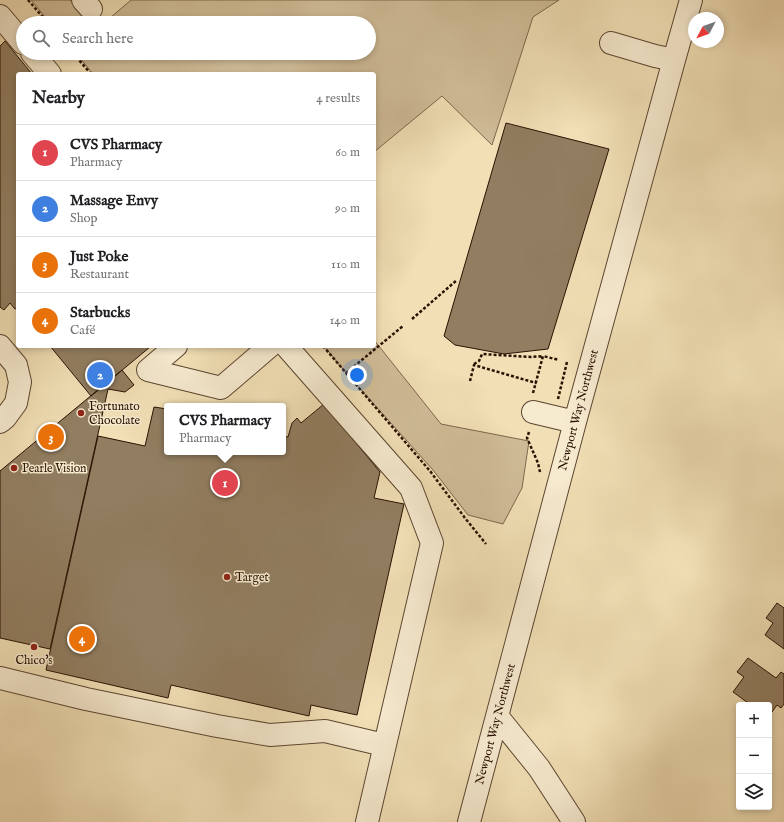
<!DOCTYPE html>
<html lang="en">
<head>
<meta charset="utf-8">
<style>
	:root { --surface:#fff; --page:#f6f6f6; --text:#202124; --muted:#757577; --line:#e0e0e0; --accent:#8f2418 }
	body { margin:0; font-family:"IM FELL English",serif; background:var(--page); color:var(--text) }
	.controls { position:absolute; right:12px; bottom:12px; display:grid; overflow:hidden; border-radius:4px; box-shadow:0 2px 6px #0003 }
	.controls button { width:36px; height:36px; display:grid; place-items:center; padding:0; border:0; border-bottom:1px solid var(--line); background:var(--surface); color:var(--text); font:20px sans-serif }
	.compass { position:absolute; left:688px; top:12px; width:36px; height:36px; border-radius:50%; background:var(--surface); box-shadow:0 2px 6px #0003; rotate:229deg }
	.you { position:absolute; left:357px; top:375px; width:14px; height:14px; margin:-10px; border:3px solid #fff; border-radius:50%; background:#1a73e8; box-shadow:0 0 0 6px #1a73e833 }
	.badge { display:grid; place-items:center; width:26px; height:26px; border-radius:50%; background:var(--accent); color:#fff; font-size:13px; font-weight:700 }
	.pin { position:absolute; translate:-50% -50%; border:2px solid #fff; box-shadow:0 1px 4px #0006 }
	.popup { position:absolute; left:164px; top:403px; width:122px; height:52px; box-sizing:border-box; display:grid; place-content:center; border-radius:4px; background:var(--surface); filter:drop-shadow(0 1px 3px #0005); font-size:13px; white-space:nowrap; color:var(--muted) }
	.popup b { font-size:15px; color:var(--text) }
	.popup::after { content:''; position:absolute; left:50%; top:100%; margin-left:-8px; border:8px solid transparent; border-top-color:var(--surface) }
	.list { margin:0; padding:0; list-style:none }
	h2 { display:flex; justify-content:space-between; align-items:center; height:52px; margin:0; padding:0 16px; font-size:17px }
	h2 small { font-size:13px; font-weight:400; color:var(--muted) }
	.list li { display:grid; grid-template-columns:26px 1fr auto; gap:12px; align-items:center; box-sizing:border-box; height:56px; padding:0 16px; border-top:1px solid var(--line) }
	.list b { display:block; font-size:15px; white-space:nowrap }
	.list p { margin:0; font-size:13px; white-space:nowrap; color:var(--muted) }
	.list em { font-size:13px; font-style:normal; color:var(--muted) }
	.icon { flex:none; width:22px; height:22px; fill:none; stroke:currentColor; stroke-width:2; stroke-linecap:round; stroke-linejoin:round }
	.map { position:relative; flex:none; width:784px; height:822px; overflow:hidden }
	.search { position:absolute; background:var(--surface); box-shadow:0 2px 6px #0003; left:16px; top:16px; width:360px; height:44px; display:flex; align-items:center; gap:10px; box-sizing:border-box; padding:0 14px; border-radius:22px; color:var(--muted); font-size:15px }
	.panel { position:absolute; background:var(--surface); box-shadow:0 2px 6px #0003; left:16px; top:72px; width:360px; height:276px; border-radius:4px }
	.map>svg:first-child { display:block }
	.green { fill:#cfbc97; stroke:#7c674d }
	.building { fill:#917d60; stroke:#2a1203 }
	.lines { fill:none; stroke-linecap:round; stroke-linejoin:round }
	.minor-casing { stroke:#5c4530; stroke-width:24 }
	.path { stroke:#2a1203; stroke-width:2.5; stroke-dasharray:3 2; stroke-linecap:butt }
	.minor { stroke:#f6eacf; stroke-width:22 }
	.poi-dot { fill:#8f2418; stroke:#f6eacf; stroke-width:1.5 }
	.labels { text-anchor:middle; stroke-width:3; stroke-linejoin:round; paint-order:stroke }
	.poi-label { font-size:12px; fill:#2a1203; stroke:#f6eacf; text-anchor:start }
	.street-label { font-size:12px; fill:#2a1203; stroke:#f6eacf }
</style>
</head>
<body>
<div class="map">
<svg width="784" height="822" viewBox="0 0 784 822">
	<rect width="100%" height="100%" fill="#f1dfb5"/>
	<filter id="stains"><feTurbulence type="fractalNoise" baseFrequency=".005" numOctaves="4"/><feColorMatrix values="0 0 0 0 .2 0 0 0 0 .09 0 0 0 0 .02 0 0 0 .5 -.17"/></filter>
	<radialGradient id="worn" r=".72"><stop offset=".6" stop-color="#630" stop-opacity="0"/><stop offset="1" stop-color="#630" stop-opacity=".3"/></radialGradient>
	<path class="green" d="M31 0H70L90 23H50Z
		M131 0H559L533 17 492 145 442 96 374 152V74H93L76 53H369V23H104Z
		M374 340 441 424 529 441 522 488 503 524 468 515 433 470 346 373 324 346H374Z"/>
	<path class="building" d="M5 41 32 74H18V308L15 309 10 303 4 310 0 307V46Z
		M506 123 609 149 548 349 504 354 455 345 444 336Z
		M50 346H149L150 347 91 396Z
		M122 370 134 385 125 392 108 389 50 649 0 638V471Z
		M324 404 380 472 374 498 404 504 357 715 311 705 309 716 171 685 168 698 46 670 98 436 145 446 154 407 167 409V452H283V436L288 437 292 423 297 418 301 423Z
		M777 603 784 608V649L765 635 773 623 766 618Z
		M748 658 776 678 781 672 784 674V704L781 708 777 705 769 716V705H751L733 692 744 677 737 672Z"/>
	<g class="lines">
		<g class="minor-casing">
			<path id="minor" d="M83 0 91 9
				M0 16 23 43
				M611 43 655 56 674 60
				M32 53 50 74
				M0 346 16 365 20 382 16 403 5 418 0 422
				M176 346 148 370 221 388 270 346
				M286 346 411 488 432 543 367 822
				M533 412 575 422
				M0 678 86 699 217 726 270 735 325 731 384 745
				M497 716 539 768 574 822
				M469 822 575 422 674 60 691 0"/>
		</g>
		<path class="path" d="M28 0 48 23
			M73 53 91 74
			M412 319 457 280
			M323 346 430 471 465 518 486 544
			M474 364 479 361 482 354 531 357 543 356
			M346 373 403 326
			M470 381 474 365 536 383
			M533 393 543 356 559 360
			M558 399 567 362
			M529 432 527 438 538 463 540 472"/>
		<use href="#minor" class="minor"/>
	</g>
	<g class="poi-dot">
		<circle cx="81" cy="413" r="4"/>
		<circle cx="14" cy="468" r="4"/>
		<circle cx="227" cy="577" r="4"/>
		<circle cx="34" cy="647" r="4"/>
	</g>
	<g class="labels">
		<g class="poi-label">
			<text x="89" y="410">Fortunato<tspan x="89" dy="14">Chocolate</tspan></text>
			<text x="22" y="472">Pearle Vision</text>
			<text x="235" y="581">Target</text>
			<text x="34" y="664" text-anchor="middle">Chico's</text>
		</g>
		<g class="street-label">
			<text transform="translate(578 410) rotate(-75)" y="4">Newport Way Northwest</text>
			<text transform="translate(495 724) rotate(-75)" y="4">Newport Way Northwest</text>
		</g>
	</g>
	<rect width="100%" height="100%" filter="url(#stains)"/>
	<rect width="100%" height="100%" fill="url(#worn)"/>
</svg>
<div class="controls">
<button>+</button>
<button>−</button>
<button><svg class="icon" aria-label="layers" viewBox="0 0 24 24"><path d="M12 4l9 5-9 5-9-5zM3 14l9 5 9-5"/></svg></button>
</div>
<svg class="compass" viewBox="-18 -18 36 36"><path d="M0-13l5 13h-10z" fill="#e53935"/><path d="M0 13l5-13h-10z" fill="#757577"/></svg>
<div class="you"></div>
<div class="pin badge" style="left:225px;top:483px;background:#e0444e">1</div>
<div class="popup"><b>CVS Pharmacy</b>Pharmacy</div>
<div class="pin badge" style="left:100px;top:375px;background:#3f7fe0">2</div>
<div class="pin badge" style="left:51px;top:437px;background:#e8710a">3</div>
<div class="pin badge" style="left:82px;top:639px;background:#e8710a">4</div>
<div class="search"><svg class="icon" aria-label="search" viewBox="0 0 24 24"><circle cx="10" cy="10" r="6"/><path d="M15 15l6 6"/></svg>Search here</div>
<section class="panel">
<h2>Nearby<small>4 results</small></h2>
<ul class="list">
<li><span class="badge" style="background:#e0444e">1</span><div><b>CVS Pharmacy</b><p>Pharmacy</p></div><em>60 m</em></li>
<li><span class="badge" style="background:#3f7fe0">2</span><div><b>Massage Envy</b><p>Shop</p></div><em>90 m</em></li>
<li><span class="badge" style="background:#e8710a">3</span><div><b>Just Poke</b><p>Restaurant</p></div><em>110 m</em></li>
<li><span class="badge" style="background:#e8710a">4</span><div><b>Starbucks</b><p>Café</p></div><em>140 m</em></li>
</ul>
</section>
</div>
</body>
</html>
